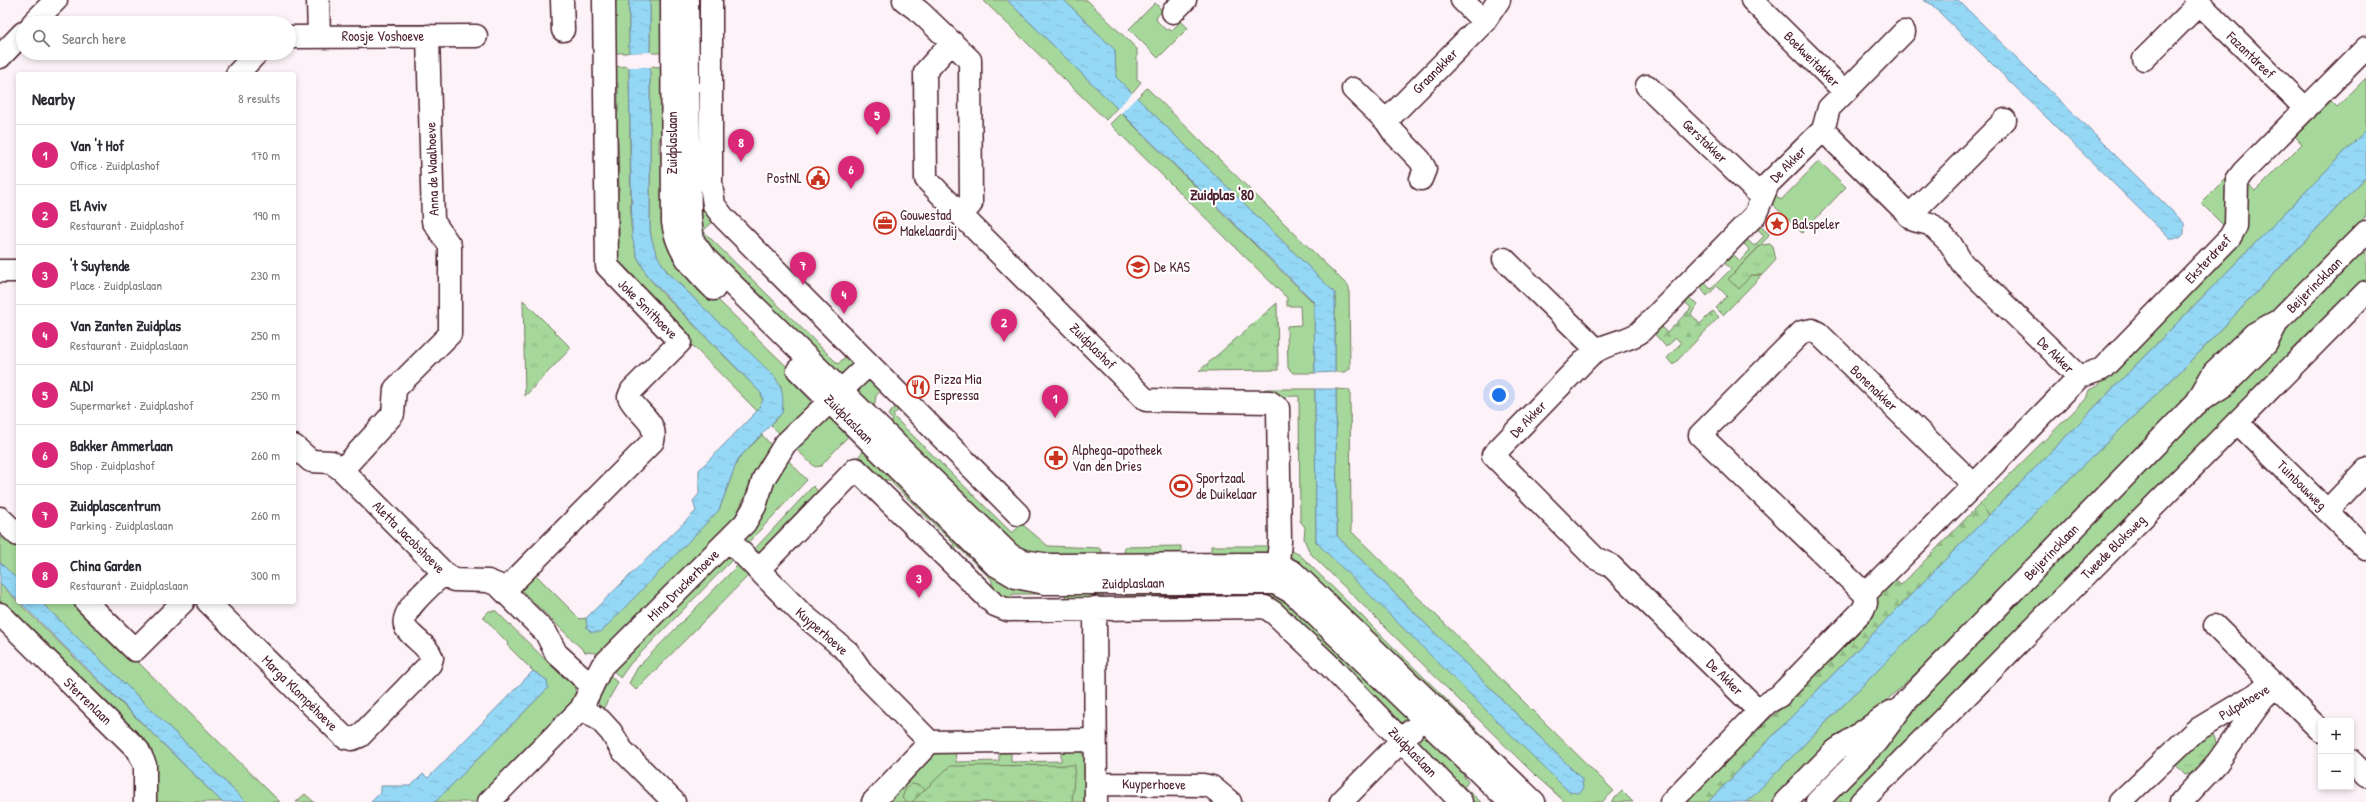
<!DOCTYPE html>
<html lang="en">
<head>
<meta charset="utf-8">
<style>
	:root { --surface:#fff; --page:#f7f7f7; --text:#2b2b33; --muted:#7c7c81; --line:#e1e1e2; --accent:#db2777 }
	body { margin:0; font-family:"Patrick Hand",sans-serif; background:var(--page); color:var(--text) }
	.controls { position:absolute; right:12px; bottom:12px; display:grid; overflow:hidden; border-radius:4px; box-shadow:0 2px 6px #0003 }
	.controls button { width:36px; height:36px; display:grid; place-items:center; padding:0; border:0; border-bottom:1px solid var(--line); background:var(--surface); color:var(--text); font:20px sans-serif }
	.you { position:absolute; left:1499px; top:395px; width:14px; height:14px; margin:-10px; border:3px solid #fff; border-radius:50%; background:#1a73e8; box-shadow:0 0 0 6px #1a73e833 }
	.badge { display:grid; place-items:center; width:26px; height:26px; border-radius:50%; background:var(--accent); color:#fff; font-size:13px; font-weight:700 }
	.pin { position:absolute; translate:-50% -33px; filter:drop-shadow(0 1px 2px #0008) }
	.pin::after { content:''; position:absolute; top:21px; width:14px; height:12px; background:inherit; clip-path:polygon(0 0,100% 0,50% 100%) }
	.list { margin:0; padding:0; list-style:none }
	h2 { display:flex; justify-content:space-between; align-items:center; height:52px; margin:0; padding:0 16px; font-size:17px }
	h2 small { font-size:13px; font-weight:400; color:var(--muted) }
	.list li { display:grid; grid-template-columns:26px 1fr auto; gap:12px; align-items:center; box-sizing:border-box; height:60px; padding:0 16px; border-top:1px solid var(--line) }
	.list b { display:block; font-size:15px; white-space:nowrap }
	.list p { margin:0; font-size:13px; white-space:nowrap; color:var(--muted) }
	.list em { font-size:13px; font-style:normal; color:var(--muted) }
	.icon { flex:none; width:22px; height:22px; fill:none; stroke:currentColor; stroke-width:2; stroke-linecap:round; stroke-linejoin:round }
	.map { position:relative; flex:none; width:2366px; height:802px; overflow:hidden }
	.search { position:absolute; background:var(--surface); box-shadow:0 2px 6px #0003; left:16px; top:16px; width:280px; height:44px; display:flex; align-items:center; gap:10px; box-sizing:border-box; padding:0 14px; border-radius:22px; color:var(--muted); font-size:15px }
	.panel { position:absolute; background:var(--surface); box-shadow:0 2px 6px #0003; left:16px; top:72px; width:280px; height:532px; border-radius:4px }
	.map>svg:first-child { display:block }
	.green { fill:#a5d89a; stroke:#787c62 }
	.forest { fill:url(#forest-firs); stroke:#787c62 }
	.park { fill:url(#park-tufts); stroke:#787c62 }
	.water { fill:url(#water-ripples); stroke:#768ea5 }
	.pier { fill:#fcf2f8 }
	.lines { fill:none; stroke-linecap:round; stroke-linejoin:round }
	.minor-casing { stroke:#4a1f2b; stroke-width:25 }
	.major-casing { stroke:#4a1f2b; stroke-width:25 }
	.minor { stroke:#fff; stroke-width:22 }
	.major { stroke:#fff; stroke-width:22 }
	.labels { text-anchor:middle; stroke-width:4; stroke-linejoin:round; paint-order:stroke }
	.street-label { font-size:14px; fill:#4a1f2b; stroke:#fff }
	.poi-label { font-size:14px; fill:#4a1f2b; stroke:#fff; text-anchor:start }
	.neighbourhood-label { font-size:15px; font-weight:bold; fill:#4a1f2b; stroke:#fff }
</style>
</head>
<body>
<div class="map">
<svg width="2366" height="802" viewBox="0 0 2366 802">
	<defs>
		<pattern id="forest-firs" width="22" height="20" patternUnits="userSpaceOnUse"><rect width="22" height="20" fill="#a5d89a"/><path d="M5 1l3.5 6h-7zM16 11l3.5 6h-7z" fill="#90b985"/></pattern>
		<pattern id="park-tufts" width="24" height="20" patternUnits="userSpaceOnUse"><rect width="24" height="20" fill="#a5d89a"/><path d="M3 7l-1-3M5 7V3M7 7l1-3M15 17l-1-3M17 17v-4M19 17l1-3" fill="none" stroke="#90b985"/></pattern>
		<pattern id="water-ripples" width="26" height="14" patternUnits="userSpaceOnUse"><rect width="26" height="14" fill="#94d8f6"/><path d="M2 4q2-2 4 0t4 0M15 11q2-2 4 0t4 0" fill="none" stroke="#81b9d3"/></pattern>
	</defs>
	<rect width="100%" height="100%" fill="#fcf2f8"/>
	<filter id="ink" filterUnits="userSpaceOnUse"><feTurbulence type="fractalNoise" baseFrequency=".025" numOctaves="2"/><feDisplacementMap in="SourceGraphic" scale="8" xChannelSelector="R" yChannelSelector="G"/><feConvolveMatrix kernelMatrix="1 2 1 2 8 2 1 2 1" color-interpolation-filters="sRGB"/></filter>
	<g filter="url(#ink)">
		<path class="green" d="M608 0H629V53H613Z
			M650 0H666V53H650Z
			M983 0H1007L1117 108 1106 120Z
			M1064 0H1087L1137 49V79L1141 82 1132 93 1116 77 1115 50Z
			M1155 3 1163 11 1156 17 1157 21 1166 30 1169 29 1171 31 1181 21 1188 28 1158 58 1129 29Z
			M629 66 631 226 637 256 648 277 665 296 761 393 763 403 757 411 619 271 613 250 619 243V209L612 203V197L619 191 618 141 612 136V118L618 112V84L612 78V67Z
			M650 66 661 67V139H659V152H661V168H667L688 271 809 388C817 410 796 422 782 436L771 425 782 413 781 386 667 271 658 259 652 242 650 230Z
			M2366 78V130L1989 515 1980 504 2086 399 2089 390 2097 386 2207 270 2246 182 2255 191 2302 144 2292 133 2327 97 2337 107Z
			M697 81H705L717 218 703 231 838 364 848 354 856 364 844 374 834 372 709 253 699 234Z
			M1147 88 1349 287 1350 369 1344 372H1335V293L1137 98Z
			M1121 113 1314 303 1315 373H1293L1288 368 1287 326 1301 325 1300 306H1287V298L1110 124Z
			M1819 161 1846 187 1802 233 1767 199 1771 191 1781 200Z
			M2229 175 2226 228 2201 203Z
			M2366 177V216L1915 674 1778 802H1747L2020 527 2193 359Z
			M1757 223 1769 234 1768 237 1728 279 1751 275H1762L1723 315 1716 308 1727 296 1717 286 1707 296 1699 286 1701 280 1711 289 1731 269 1721 260 1729 250 1740 261 1750 250 1740 240 1744 237 1754 246 1764 236 1755 226Z
			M2366 248V281L1853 802H1826L1906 721 1958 662Z
			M871 378 883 387 876 396 874 408 858 397V391L867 379Z
			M1265 389H1315L1316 542 1582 779 1337 536 1336 389 1350 390 1351 531 1614 791 1602 802H1565L1536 776 1310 553 1304 539 1305 527 1300 521 1299 396 1265 397 1262 394Z
			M899 403 902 406 893 416 1012 533 1022 524 1048 546 1099 548 1102 551V560L1028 557 886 427 893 420 888 415Z
			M832 417 852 432 821 466 815 467 794 447 826 418Z
			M762 435 772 446 760 462 735 518 600 657 596 653 585 652 520 589 535 574 580 619 586 618 587 628 591 632 719 510 738 459Z
			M868 446 986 562 1103 587V599L1069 600 1063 594H1013L1007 600 992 591V580L958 547H951L954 544 889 480H879L857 458Z
			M784 456 807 480 744 547 742 539Z
			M813 486 821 494 756 560 750 554Z
			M0 526 18 544V580L0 562Z
			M1181 546V553L1165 559 1125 560 1124 547Z
			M1211 546H1272L1266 555 1228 559 1211 552Z
			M1286 548 1300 555 1523 775 1518 780 1291 565Z
			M726 557 733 559 630 664 620 678 612 669Z
			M739 564 750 574 636 690 629 683 638 667Z
			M0 583 18 602 222 802H151L150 752 0 603Z
			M1125 587 1281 592 1408 717 1403 728 1291 618 1125 599Z
			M41 602H77L280 802H246Z
			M489 611H496L563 677 568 673 572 677 576 694 567 711 479 802H435L548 688 538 674 533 671 507 645 508 643 483 617Z
			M607 673 618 683 603 709C591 702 603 683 607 673Z
			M1427 734 1446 749 1468 782 1464 787 1481 802H1474L1415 744 1419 736Z
			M1061 747H1076L1090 762V802H891L892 795 937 748 955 749 956 762 999 761V748H1011V762L1061 761Z
			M1622 791 1633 802H1611Z
			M305 794 314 802H296Z"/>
		<path class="forest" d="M1687 297 1698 304 1691 314 1700 324 1713 311 1719 317 1673 365 1667 358 1681 343 1676 338 1666 347 1653 332 1658 323 1667 333 1691 308 1682 299Z
			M1980 504 1989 515 1708 802H1686L1763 724 1787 704 1871 620 1879 593 1893 578 1901 585Z
			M912 784 921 786 940 802H907L902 798 905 790Z"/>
		<path class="park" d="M1770 244 1773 247 1776 260 1762 275H1751L1739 289 1728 279 1761 245Z
			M523 300 571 348 525 396Z
			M1277 303 1278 370 1199 371Z
			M2207 733 2214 736 2217 745 2194 773 2185 775 2174 763Z
			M1075 765 1072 802H912L950 766Z"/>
		<path class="water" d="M629 0H650V53H629Z
			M1007 0H1064L1115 50 1116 77 1335 293V372L1315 373 1314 302Z
			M1923 0H1958L2184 223V234L2180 238H2169L1931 4Z
			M629 66H650V230C652 246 658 258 667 272L774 376C783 388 784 398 782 413L738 459 719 510 601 632H591L587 628 586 618 696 511 693 501 699 494V470L757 411 763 400 761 393 648 277 637 256 632 237Z
			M2366 130V177L2193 359 2020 527 1747 802H1708Z
			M1315 389H1336L1337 536 1582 779 1583 789 1580 793 1569 792 1316 542Z
			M0 562 18 580V600L0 583Z
			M20 602H41L246 802H222Z
			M533 671 547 680 548 688 435 802H371L381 792V786H411L423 774 428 778Z"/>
		<path class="pier" d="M627 53 652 52V53L651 55H629Z
			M629 64H651L652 67H627Z
			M1133 92 1138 96 1120 114 1116 110Z"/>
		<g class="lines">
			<g class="minor-casing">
				<path id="minor" d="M318 0 319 37
					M562 0 563 30
					M672 0 673 222C677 252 693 268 714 289
					M687 0 690 218 693 241 705 258 1010 555 1023 561 1050 565 1264 564 1279 565 1293 572 1534 802
					M711 0V184L714 205 724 218 1018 514
					M904 0 920 12 970 60 971 204 961 215 1146 400 1270 402 1278 408 1280 542 1276 579
					M1462 0 1484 22
					M1752 0 1845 92 1904 32
					M2196 0 2306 109
					M1173 12 1185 0
					M33 23 56 0
					M289 37 476 36
					M952 42 925 72 926 179 961 215
					M0 57 23 33
					M2144 59 2199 4
					M237 74 257 53
					M1647 86 1762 197
					M1353 89 1386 121 1394 133 1420 160 1425 169 1421 179
					M1386 121 1484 22 1499 0
					M1823 130 1914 220 1930 224 1950 243 1962 263 2079 377 1974 485
					M1909 216 2005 120
					M1504 259 1596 349
					M0 271H18
					M1812 330 1818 333 1974 485 1865 594 1700 435 1802 332Z
					M798 370 994 564 1016 577 1045 583H1275L1293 593 1510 802
					M2079 377 2102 369 2230 237 2236 226 2237 180 2243 172 2366 48
					M2237 422 2366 549
					M294 446 311 461 331 462 342 470 444 573 454 580 488 581 498 585 546 633 556 653 592 686
					M342 470 393 414 395 389 450 334V246L433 221 428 36
					M2327 511 2366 470
					M0 518 18 535
					M729 540 800 612 848 652 864 675 930 742 1095 740
					M758 570 856 469 995 605 1008 610 1265 607 1274 613 1327 663 1461 802
					M504 591 653 441C658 421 636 413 629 397L632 390 680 342 607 266 604 0
					M86 602 135 650 183 602
					M208 602 344 737 352 739 360 736 430 664 432 658C427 644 414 640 406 628 397 612 433 584 444 573
					M1095 608 1096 802
					M0 614 138 750 145 765V802
					M2215 626 2321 731
					M581 709 600 720 611 732 622 750 674 802
					M1759 711 1610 565 1595 558 1493 455 1589 356C1603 343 1623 343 1639 333L1755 215 1768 184 1823 130 1829 108 1845 92
					M2351 761 2366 776
					M1096 784 1203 785 1212 787 1230 802
					M489 802 581 709 602 666 745 523 755 506 764 478 785 444 869 364
					M873 802 930 742
					M1341 802 1412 730
					M1671 802 1759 711 1767 703 1779 696 1863 610 1866 603 1865 594
					M1861 802 2366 292
					M2120 802 2195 731 2273 684
					M2181 802 2217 763 2268 692"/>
			</g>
			<g class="major-casing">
				<path id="major" d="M2198 400 2214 372 2254 334 2278 321
					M1785 802 1835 751 1891 712
					M1817 802 1876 742 1907 700 2195 404 2225 385 2266 344 2278 321 2366 232"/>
			</g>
			<use href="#minor" class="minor"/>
			<use href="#major" class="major"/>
		</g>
	</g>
	<defs>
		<g id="civic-ring" transform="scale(1.15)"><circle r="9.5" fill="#fff" stroke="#c8321e" stroke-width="1.5"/><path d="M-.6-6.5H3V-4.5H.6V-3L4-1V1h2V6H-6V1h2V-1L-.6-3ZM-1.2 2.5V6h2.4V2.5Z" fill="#c8321e"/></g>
		<g id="office-ring" transform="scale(1.15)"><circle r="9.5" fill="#fff" stroke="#c8321e" stroke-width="1.5"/><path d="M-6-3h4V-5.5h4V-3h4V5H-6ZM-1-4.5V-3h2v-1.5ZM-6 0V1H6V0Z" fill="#c8321e"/></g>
		<g id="sight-ring" transform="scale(1.15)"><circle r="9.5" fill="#fff" stroke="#c8321e" stroke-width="1.5"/><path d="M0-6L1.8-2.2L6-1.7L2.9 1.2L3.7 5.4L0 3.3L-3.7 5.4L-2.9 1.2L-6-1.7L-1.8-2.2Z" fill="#c8321e"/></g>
		<g id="school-ring" transform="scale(1.15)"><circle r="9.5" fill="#fff" stroke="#c8321e" stroke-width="1.5"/><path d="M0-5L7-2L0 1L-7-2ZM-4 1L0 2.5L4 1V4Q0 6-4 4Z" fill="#c8321e"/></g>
		<g id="restaurant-ring" transform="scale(1.15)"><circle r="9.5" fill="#fff" stroke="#c8321e" stroke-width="1.5"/><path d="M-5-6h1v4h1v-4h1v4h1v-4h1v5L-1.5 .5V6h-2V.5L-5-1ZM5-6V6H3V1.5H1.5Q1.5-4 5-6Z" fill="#c8321e"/></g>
		<g id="pharmacy-ring" transform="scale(1.15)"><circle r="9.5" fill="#fff" stroke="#c8321e" stroke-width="1.5"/><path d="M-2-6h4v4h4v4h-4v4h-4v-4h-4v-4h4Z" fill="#c8321e"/></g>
		<g id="stadium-ring" transform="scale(1.15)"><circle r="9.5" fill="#fff" stroke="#c8321e" stroke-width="1.5"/><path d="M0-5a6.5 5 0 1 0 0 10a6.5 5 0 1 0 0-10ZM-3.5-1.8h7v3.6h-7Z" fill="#c8321e"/></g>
	</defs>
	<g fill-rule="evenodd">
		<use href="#civic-ring" x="818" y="178"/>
		<use href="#office-ring" x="885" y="223"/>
		<use href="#sight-ring" x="1777" y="224"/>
		<use href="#school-ring" x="1138" y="267"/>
		<use href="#restaurant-ring" x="918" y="387"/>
		<use href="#pharmacy-ring" x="1056" y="458"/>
		<use href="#stadium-ring" x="1181" y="486"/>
	</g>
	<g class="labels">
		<g class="street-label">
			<text x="383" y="41">Roosje Voshoeve</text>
			<text transform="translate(2251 55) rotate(44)" y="5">Fazantdreef</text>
			<text transform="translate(1812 59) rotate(45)" y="5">Boekweitakker</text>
			<text transform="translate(1435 71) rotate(-45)" y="5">Graanakker</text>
			<text transform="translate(1705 141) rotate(44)" y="5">Gerstakker</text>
			<text transform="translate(672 143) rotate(-90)" y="5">Zuidplaslaan</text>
			<text transform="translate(1788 164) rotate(-45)" y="5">De Akker</text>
			<text transform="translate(432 169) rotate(-92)" y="5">Anna de Waalhoeve</text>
			<text transform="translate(2208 259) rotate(-47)" y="5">Eksterdreef</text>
			<text transform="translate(2314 285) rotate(-45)" y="5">Beijerincklaan</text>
			<text transform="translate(648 309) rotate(45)" y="5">Joke Smithoeve</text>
			<text transform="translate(1093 346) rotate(45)" y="5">Zuidplashof</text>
			<text transform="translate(2056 355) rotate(45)" y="5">De Akker</text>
			<text transform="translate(1874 388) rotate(44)" y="5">Bonenakker</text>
			<text transform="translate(849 419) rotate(45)" y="5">Zuidplaslaan</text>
			<text transform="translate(1528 419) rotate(-46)" y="5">De Akker</text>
			<text transform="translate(2302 485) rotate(45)" y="5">Tuinbouwweg</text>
			<text transform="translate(409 537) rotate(45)" y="5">Aletta Jacobshoeve</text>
			<text transform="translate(2113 547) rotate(-45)" y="5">Tweede Bloksweg</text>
			<text transform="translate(2051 552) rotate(-46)" y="5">Beijerincklaan</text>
			<text transform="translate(1133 583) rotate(-1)" y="5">Zuidplaslaan</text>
			<text transform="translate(683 585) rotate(-45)" y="5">Mina Druckerhoeve</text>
			<text transform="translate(822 631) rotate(41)" y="5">Kuyperhoeve</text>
			<text transform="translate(1725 677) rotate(45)" y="5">De Akker</text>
			<text transform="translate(300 693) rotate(45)" y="5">Marga Klompéhoeve</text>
			<text transform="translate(88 701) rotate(44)" y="5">Sterrenlaan</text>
			<text transform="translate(2244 702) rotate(-31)" y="5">Pulpehoeve</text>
			<text transform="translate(1413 752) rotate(46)" y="5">Zuidplaslaan</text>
			<text transform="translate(1154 784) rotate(1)" y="5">Kuyperhoeve</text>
		</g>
		<g class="poi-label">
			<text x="802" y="183" text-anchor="end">PostNL</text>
			<text x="900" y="220">Gouwestad<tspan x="900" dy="16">Makelaardij</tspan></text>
			<text x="1792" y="229">Balspeler</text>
			<text x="1154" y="272">De KAS</text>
			<text x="934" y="384">Pizza Mia<tspan x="934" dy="16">Espressa</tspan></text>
			<text x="1072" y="455">Alphega-apotheek<tspan x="1072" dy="16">Van den Dries</tspan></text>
			<text x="1196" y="483">Sportzaal<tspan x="1196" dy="16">de Duikelaar</tspan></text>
		</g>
		<g class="neighbourhood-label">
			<text x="1222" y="200">Zuidplas '80</text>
		</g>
	</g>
</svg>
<div class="controls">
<button>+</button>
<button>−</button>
</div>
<div class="you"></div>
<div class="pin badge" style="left:1055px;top:418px">1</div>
<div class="pin badge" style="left:1004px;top:342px">2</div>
<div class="pin badge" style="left:919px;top:598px">3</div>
<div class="pin badge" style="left:844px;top:314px">4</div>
<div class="pin badge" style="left:877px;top:135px">5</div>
<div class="pin badge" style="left:851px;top:189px">6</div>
<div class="pin badge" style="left:803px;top:285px">7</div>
<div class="pin badge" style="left:741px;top:162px">8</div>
<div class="search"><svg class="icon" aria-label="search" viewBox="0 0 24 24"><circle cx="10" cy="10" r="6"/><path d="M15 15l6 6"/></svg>Search here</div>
<section class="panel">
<h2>Nearby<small>8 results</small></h2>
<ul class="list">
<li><span class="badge">1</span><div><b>Van 't Hof</b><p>Office · Zuidplashof</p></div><em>170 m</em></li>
<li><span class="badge">2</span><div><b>El Aviv</b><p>Restaurant · Zuidplashof</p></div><em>190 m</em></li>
<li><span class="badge">3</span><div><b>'t Suytende</b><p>Place · Zuidplaslaan</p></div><em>230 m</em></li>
<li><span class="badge">4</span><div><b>Van Zanten Zuidplas</b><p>Restaurant · Zuidplaslaan</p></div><em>250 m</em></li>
<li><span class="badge">5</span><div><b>ALDI</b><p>Supermarket · Zuidplashof</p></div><em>250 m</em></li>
<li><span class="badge">6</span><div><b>Bakker Ammerlaan</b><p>Shop · Zuidplashof</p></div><em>260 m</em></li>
<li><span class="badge">7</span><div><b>Zuidplascentrum</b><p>Parking · Zuidplaslaan</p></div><em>260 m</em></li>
<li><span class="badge">8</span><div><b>China Garden</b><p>Restaurant · Zuidplaslaan</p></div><em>300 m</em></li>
</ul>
</section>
</div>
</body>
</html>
